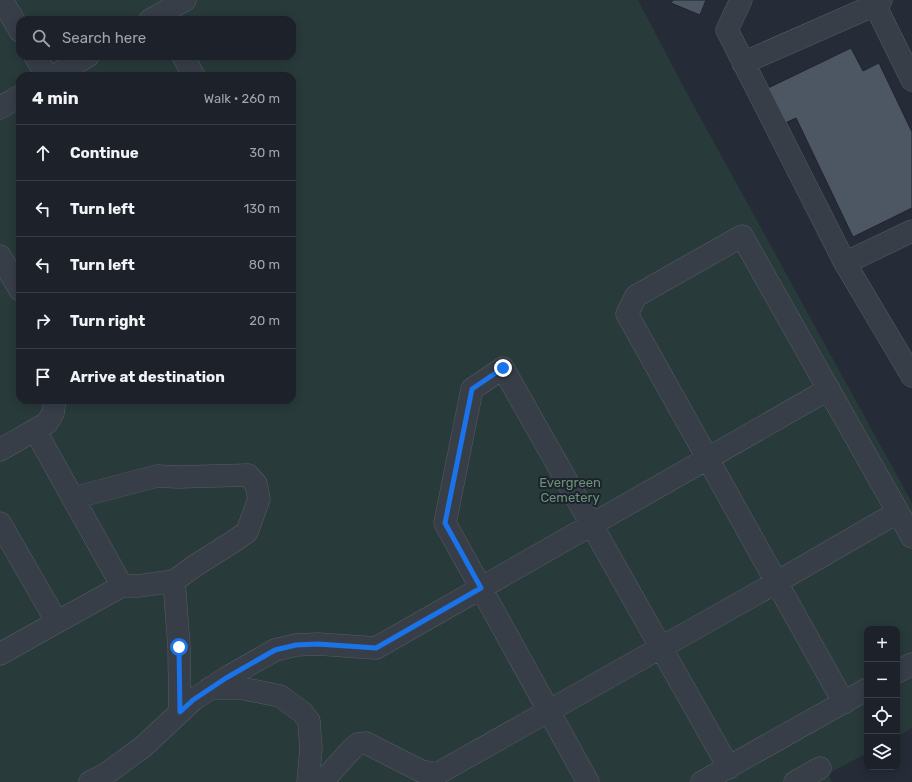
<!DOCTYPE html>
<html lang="en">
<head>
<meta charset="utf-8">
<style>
	:root { --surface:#1c212a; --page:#252932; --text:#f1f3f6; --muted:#a0a3a8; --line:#3a3e47 }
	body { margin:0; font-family:Rubik,sans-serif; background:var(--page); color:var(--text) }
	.controls { position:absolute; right:12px; bottom:12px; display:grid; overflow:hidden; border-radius:8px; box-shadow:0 2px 10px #0003 }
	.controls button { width:36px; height:36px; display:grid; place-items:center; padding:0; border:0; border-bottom:1px solid var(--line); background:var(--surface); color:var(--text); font:20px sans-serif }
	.stop { position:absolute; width:12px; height:12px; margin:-9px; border:3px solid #1a73e8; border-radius:50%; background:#fff }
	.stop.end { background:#1a73e8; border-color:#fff; box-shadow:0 1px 4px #0008 }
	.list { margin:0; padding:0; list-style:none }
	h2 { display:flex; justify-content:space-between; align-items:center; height:52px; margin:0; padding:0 16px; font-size:17px }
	h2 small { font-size:13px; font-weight:400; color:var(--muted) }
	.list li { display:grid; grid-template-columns:26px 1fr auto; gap:12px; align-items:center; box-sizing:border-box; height:56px; padding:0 16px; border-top:1px solid var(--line) }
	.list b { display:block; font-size:15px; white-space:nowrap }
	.list em { font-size:13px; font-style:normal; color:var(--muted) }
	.icon { flex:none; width:22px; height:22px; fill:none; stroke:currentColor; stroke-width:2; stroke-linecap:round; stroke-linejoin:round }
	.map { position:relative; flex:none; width:912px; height:782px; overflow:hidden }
	.search { position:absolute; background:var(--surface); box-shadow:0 2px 10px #0003; left:16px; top:16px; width:280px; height:44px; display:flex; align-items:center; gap:10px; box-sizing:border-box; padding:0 14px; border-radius:12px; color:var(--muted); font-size:15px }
	.panel { position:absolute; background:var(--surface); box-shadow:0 2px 10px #0003; left:16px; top:72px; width:280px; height:332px; border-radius:12px }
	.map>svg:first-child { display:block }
	.green { fill:#293a3b; fill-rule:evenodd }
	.building { fill:#4d5663; stroke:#1f252f }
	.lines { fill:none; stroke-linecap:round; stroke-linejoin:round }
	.minor-casing { stroke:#565c66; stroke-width:23 }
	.minor { stroke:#383e48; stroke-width:22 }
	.route { stroke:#1a73e8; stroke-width:5 }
	.labels { text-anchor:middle; stroke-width:4; stroke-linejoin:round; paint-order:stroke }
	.park-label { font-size:13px; fill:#6d9277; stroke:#1d232d }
</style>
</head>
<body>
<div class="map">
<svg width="912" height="782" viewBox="0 0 912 782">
	<rect width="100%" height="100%" fill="#252c38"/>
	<path class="green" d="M0 0H638L683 86 912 503V728L897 736V629H867V753L828 774 832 782H0ZM20 20H292V56H20ZM20 76H292V400H20Z"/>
	<path class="building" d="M673 0H706L700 15 671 3Z
		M851 48 863 71 879 63 912 132V208L853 237 796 118 783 124 766 89Z"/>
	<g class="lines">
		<g class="minor-casing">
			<path id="minor" d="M2 0 20 31
				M741 0 727 30 845 263 912 376
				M881 0 875 5 912 80
				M150 20 185 0
				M35 56 47 76
				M183 56 194 76
				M743 63 875 5
				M54 76 88 56
				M0 108 20 96
				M0 256 20 290
				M845 263 912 231
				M35 430 122 586
				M0 450 47 423 53 413 55 400
				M73 498 157 476 178 477 248 475 256 484 259 499 247 532 231 543 193 567 174 581
				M0 523 57 622
				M0 654 57 622 122 586H138L174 581 179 647 180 712
				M897 672 912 664
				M210 688H240L280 696 302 712 309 721 311 749 308 782
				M844 703 627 314 636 296 742 236 912 537
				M90 782 106 774 144 746 193 700 226 678 275 650 296 645 318 644 376 648 829 389
				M322 782 352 749 358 744 366 743 421 771 437 774 777 582 898 512
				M588 782 445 523 472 389 503 368 729 768
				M702 782 867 689
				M795 782 820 768"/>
		</g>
		<use href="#minor" class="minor"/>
	</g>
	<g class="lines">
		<path class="route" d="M179 647 180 712 193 700 226 678 275 650 296 645 318 644 376 648 481 588 445 523 472 389 503 368"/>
	</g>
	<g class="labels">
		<g class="park-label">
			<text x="570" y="487">Evergreen<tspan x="570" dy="15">Cemetery</tspan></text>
		</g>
	</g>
</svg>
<div class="controls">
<button>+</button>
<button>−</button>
<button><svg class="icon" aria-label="locate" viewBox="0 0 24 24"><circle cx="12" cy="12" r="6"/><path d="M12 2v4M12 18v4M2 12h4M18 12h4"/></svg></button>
<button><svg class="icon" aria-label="layers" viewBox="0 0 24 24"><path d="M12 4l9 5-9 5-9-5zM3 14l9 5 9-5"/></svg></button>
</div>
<div class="stop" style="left:179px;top:647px"></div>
<div class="stop end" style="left:503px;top:368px"></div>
<div class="search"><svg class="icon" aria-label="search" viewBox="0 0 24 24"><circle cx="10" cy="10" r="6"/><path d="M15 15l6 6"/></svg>Search here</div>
<section class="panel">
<h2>4 min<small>Walk · 260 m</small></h2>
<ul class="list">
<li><svg class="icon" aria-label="ahead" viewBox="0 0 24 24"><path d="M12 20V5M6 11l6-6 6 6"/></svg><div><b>Continue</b></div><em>30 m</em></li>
<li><svg class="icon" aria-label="left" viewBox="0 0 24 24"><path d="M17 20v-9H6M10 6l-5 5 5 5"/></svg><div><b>Turn left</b></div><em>130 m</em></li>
<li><svg class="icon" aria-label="left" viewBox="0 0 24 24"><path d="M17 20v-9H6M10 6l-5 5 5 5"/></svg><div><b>Turn left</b></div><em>80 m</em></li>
<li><svg class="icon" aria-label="right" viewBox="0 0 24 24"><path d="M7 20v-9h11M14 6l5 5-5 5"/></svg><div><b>Turn right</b></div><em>20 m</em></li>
<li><svg class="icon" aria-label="arrive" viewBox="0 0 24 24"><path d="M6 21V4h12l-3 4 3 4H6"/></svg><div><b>Arrive at destination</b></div></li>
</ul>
</section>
</div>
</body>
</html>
